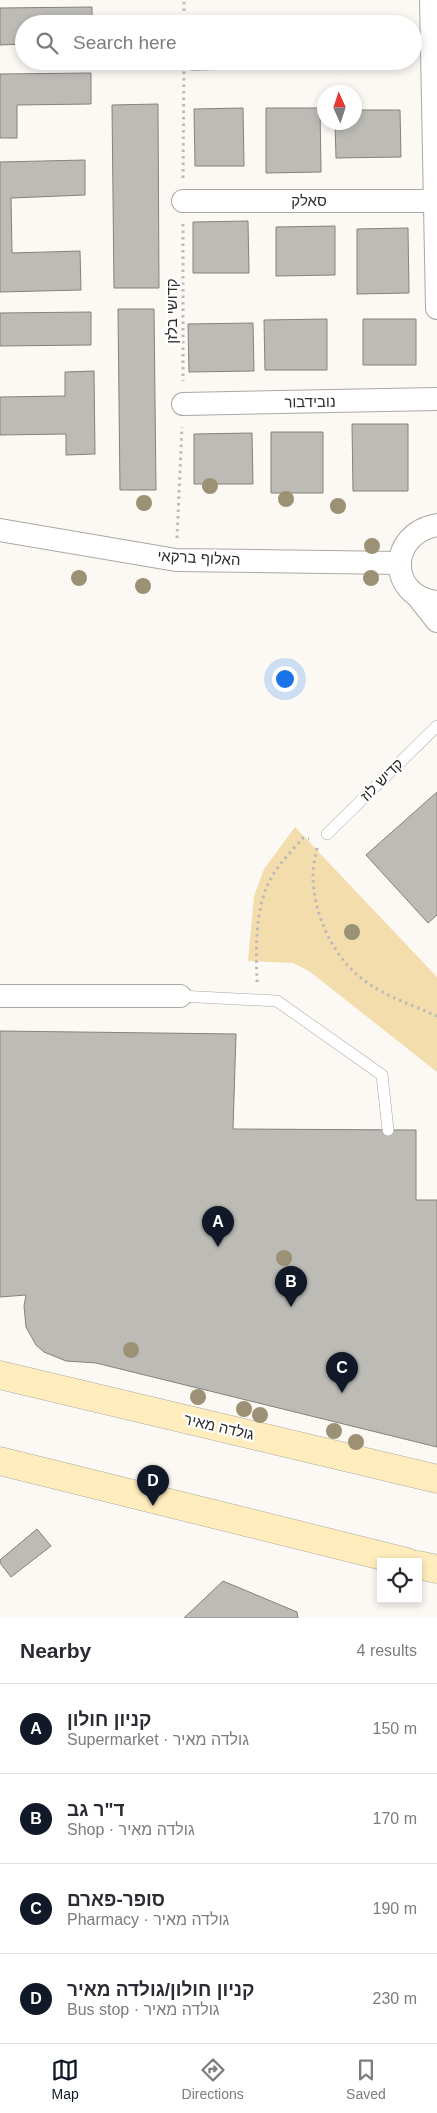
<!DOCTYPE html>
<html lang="en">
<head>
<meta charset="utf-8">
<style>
	:root { --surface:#fff; --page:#f7f7f7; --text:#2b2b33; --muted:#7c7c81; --line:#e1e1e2; --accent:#111827 }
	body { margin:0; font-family:Arial,Heebo,sans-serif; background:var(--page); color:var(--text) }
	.controls { position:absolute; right:15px; bottom:15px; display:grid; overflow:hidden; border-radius:0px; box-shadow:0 2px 8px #0003 }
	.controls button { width:45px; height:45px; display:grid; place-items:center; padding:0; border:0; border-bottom:1px solid var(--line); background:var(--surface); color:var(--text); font:25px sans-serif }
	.compass { position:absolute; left:317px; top:85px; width:45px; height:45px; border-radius:50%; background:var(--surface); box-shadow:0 2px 8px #0003; rotate:357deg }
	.you { position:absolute; left:284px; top:678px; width:18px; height:18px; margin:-12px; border:4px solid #fff; border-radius:50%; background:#1a73e8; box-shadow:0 0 0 8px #1a73e833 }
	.badge { display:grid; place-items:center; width:32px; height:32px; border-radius:50%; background:var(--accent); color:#fff; font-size:16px; font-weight:700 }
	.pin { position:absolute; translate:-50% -41px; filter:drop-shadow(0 1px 2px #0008) }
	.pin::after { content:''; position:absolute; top:26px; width:18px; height:15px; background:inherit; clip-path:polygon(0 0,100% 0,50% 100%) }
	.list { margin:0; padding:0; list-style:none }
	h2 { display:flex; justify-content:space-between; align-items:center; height:65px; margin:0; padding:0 20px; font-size:21px }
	h2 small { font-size:16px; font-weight:400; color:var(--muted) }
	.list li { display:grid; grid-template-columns:32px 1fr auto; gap:15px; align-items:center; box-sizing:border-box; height:90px; padding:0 20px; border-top:1px solid var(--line) }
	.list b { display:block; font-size:19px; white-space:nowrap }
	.list p { margin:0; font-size:16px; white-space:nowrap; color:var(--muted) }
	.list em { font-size:16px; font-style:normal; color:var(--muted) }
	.icon { flex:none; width:28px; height:28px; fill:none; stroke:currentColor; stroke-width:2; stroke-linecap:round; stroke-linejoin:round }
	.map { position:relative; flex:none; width:437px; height:1618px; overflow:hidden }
	.search { position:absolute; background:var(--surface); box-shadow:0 2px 8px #0003; left:15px; right:15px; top:15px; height:55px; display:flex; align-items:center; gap:12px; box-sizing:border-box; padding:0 18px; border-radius:28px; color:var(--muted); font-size:19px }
	.sheet { height:425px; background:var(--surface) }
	nav { display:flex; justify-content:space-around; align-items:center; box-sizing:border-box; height:70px; border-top:1px solid var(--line); background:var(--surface); font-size:14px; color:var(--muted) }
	nav a { display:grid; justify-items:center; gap:2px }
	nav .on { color:var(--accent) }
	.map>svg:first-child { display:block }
	.green { fill:#f4ddad }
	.building { fill:#bdbbb6; stroke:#84827d }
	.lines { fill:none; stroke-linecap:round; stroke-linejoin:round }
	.lane-casing { stroke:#aaa8a3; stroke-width:12 }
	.street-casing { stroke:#aaa8a3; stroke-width:24 }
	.secondary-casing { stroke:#aaa8a3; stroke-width:29 }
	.path { stroke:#bcbab7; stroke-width:3; stroke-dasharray:2.5 4; stroke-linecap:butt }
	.lane { stroke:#fff; stroke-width:11 }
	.street { stroke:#fff; stroke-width:22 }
	.secondary { stroke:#ffedbd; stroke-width:28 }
	.tree { fill:#9c9075 }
	.labels { text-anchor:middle; stroke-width:4.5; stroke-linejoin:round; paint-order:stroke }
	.street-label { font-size:15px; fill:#2e2d2c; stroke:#fff }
</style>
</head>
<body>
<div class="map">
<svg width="437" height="1618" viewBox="0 0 437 1618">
	<rect width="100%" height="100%" fill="#fcf9f5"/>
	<path class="green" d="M295 827 437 977V1072L309 971 293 963 248 961 254 896 264 869Z"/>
	<path class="building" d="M92 7V24H24V44L0 45V8Z
		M190 61H248V69L191 70Z
		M275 61H396V65L275 66Z
		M91 73V104L17 105V138H0V74Z
		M158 104 159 288H114L112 105Z
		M243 108 244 166H195L194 109Z
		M266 108H320L321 172 266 173Z
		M354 110H400L401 157 336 158 335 122H354Z
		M85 160V195L11 198 12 253 80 251 81 290 0 292V162Z
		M248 221 249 273H193V222Z
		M335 226V275L276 276V227Z
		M408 228 409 293 357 294V229Z
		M118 309H154L156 490H120Z
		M91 312V345L0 346V313Z
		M327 319V370H265L264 320Z
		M363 319H416V365H363Z
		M253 323 254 371 189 372 188 324Z
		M94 371 95 454 66 455V434L0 435V397L65 396V372Z
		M352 424H408V491H353Z
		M271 432H323V493H271Z
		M252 433 253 484H194V434Z
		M437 792V915L428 923 366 855Z
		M0 1031 236 1034 233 1129 416 1130V1200H437V1447L96 1363 66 1361 44 1352 36 1345 26 1327 24 1306 26 1295 0 1297Z
		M37 1529 51 1546 11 1577 0 1563V1560Z
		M223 1581 297 1612 298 1618H184Z"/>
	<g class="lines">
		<g class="lane-casing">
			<path id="lane" d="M327 834 437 726
				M180 996 277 1001 382 1075 388 1130"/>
		</g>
		<g class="street-casing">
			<path id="street" d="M431 0 437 308
				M183 201H435
				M183 404 437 399
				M437 525C387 534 388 597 437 602
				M0 530 176 560 399 563
				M418 597 437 621
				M0 996H180"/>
		</g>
		<g class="secondary-casing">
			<path id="secondary" d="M0 1375 437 1479
				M0 1461 407 1562
				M418 1565 437 1569"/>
		</g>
		<path class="path" d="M184 24V0
			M183 178 184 61
			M183 224V381
			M177 538 182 427
			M317 848C315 857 313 866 313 875 313 914 333 958 365 981 386 997 413 1005 437 1016
			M257 982C256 946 254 901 276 870 284 859 294 848 303 838L309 839"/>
		<use href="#lane" class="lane"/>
		<use href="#street" class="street"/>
		<use href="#secondary" class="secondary"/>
	</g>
	<g class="tree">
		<circle cx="210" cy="486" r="8"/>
		<circle cx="286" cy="499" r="8"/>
		<circle cx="144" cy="503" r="8"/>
		<circle cx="338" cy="506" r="8"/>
		<circle cx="372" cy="546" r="8"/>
		<circle cx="79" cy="578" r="8"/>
		<circle cx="371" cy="578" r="8"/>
		<circle cx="143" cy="586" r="8"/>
		<circle cx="352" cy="932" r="8"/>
		<circle cx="284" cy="1258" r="8"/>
		<circle cx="131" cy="1350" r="8"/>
		<circle cx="198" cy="1397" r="8"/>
		<circle cx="244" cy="1409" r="8"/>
		<circle cx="260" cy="1415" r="8"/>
		<circle cx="334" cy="1431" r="8"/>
		<circle cx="356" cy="1442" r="8"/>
	</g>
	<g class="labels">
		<g class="street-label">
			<text x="309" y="206">סאלק</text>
			<text transform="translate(172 311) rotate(-90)" y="5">קדושי בלזן</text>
			<text transform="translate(310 402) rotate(-1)" y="5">נובידבור</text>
			<text transform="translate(199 558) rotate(3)" y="5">האלוף ברקאי</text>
			<text transform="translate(382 780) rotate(-45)" y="5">קדיש לוז</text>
			<text transform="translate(219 1427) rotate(13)" y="5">גולדה מאיר</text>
		</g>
	</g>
</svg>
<div class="controls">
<button><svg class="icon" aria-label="locate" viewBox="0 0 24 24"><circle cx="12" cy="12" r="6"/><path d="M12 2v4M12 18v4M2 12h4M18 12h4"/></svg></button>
</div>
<svg class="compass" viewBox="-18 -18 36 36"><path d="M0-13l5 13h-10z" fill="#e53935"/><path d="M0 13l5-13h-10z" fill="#7c7c81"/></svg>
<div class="you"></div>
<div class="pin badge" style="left:218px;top:1247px">A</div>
<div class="pin badge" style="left:291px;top:1307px">B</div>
<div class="pin badge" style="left:342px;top:1393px">C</div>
<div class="pin badge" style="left:153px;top:1506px">D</div>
<div class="search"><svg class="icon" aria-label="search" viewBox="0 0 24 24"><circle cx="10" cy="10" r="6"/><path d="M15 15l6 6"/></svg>Search here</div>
</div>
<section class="sheet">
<h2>Nearby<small>4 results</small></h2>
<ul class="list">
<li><span class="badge">A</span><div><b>קניון חולון</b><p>Supermarket · גולדה מאיר</p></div><em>150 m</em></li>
<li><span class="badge">B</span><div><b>ד&quot;ר גב</b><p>Shop · גולדה מאיר</p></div><em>170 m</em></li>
<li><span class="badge">C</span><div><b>סופר-פארם</b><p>Pharmacy · גולדה מאיר</p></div><em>190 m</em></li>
<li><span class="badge">D</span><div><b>קניון חולון/גולדה מאיר</b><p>Bus stop · גולדה מאיר</p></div><em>230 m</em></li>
</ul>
</section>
<nav>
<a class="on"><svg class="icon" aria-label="map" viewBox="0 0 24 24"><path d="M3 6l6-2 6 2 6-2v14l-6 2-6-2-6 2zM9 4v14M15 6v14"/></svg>Map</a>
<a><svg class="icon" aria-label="directions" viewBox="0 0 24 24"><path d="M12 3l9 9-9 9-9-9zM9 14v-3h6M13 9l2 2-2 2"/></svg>Directions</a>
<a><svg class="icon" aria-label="saved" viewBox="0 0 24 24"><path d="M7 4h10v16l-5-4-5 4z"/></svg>Saved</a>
</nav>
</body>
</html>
